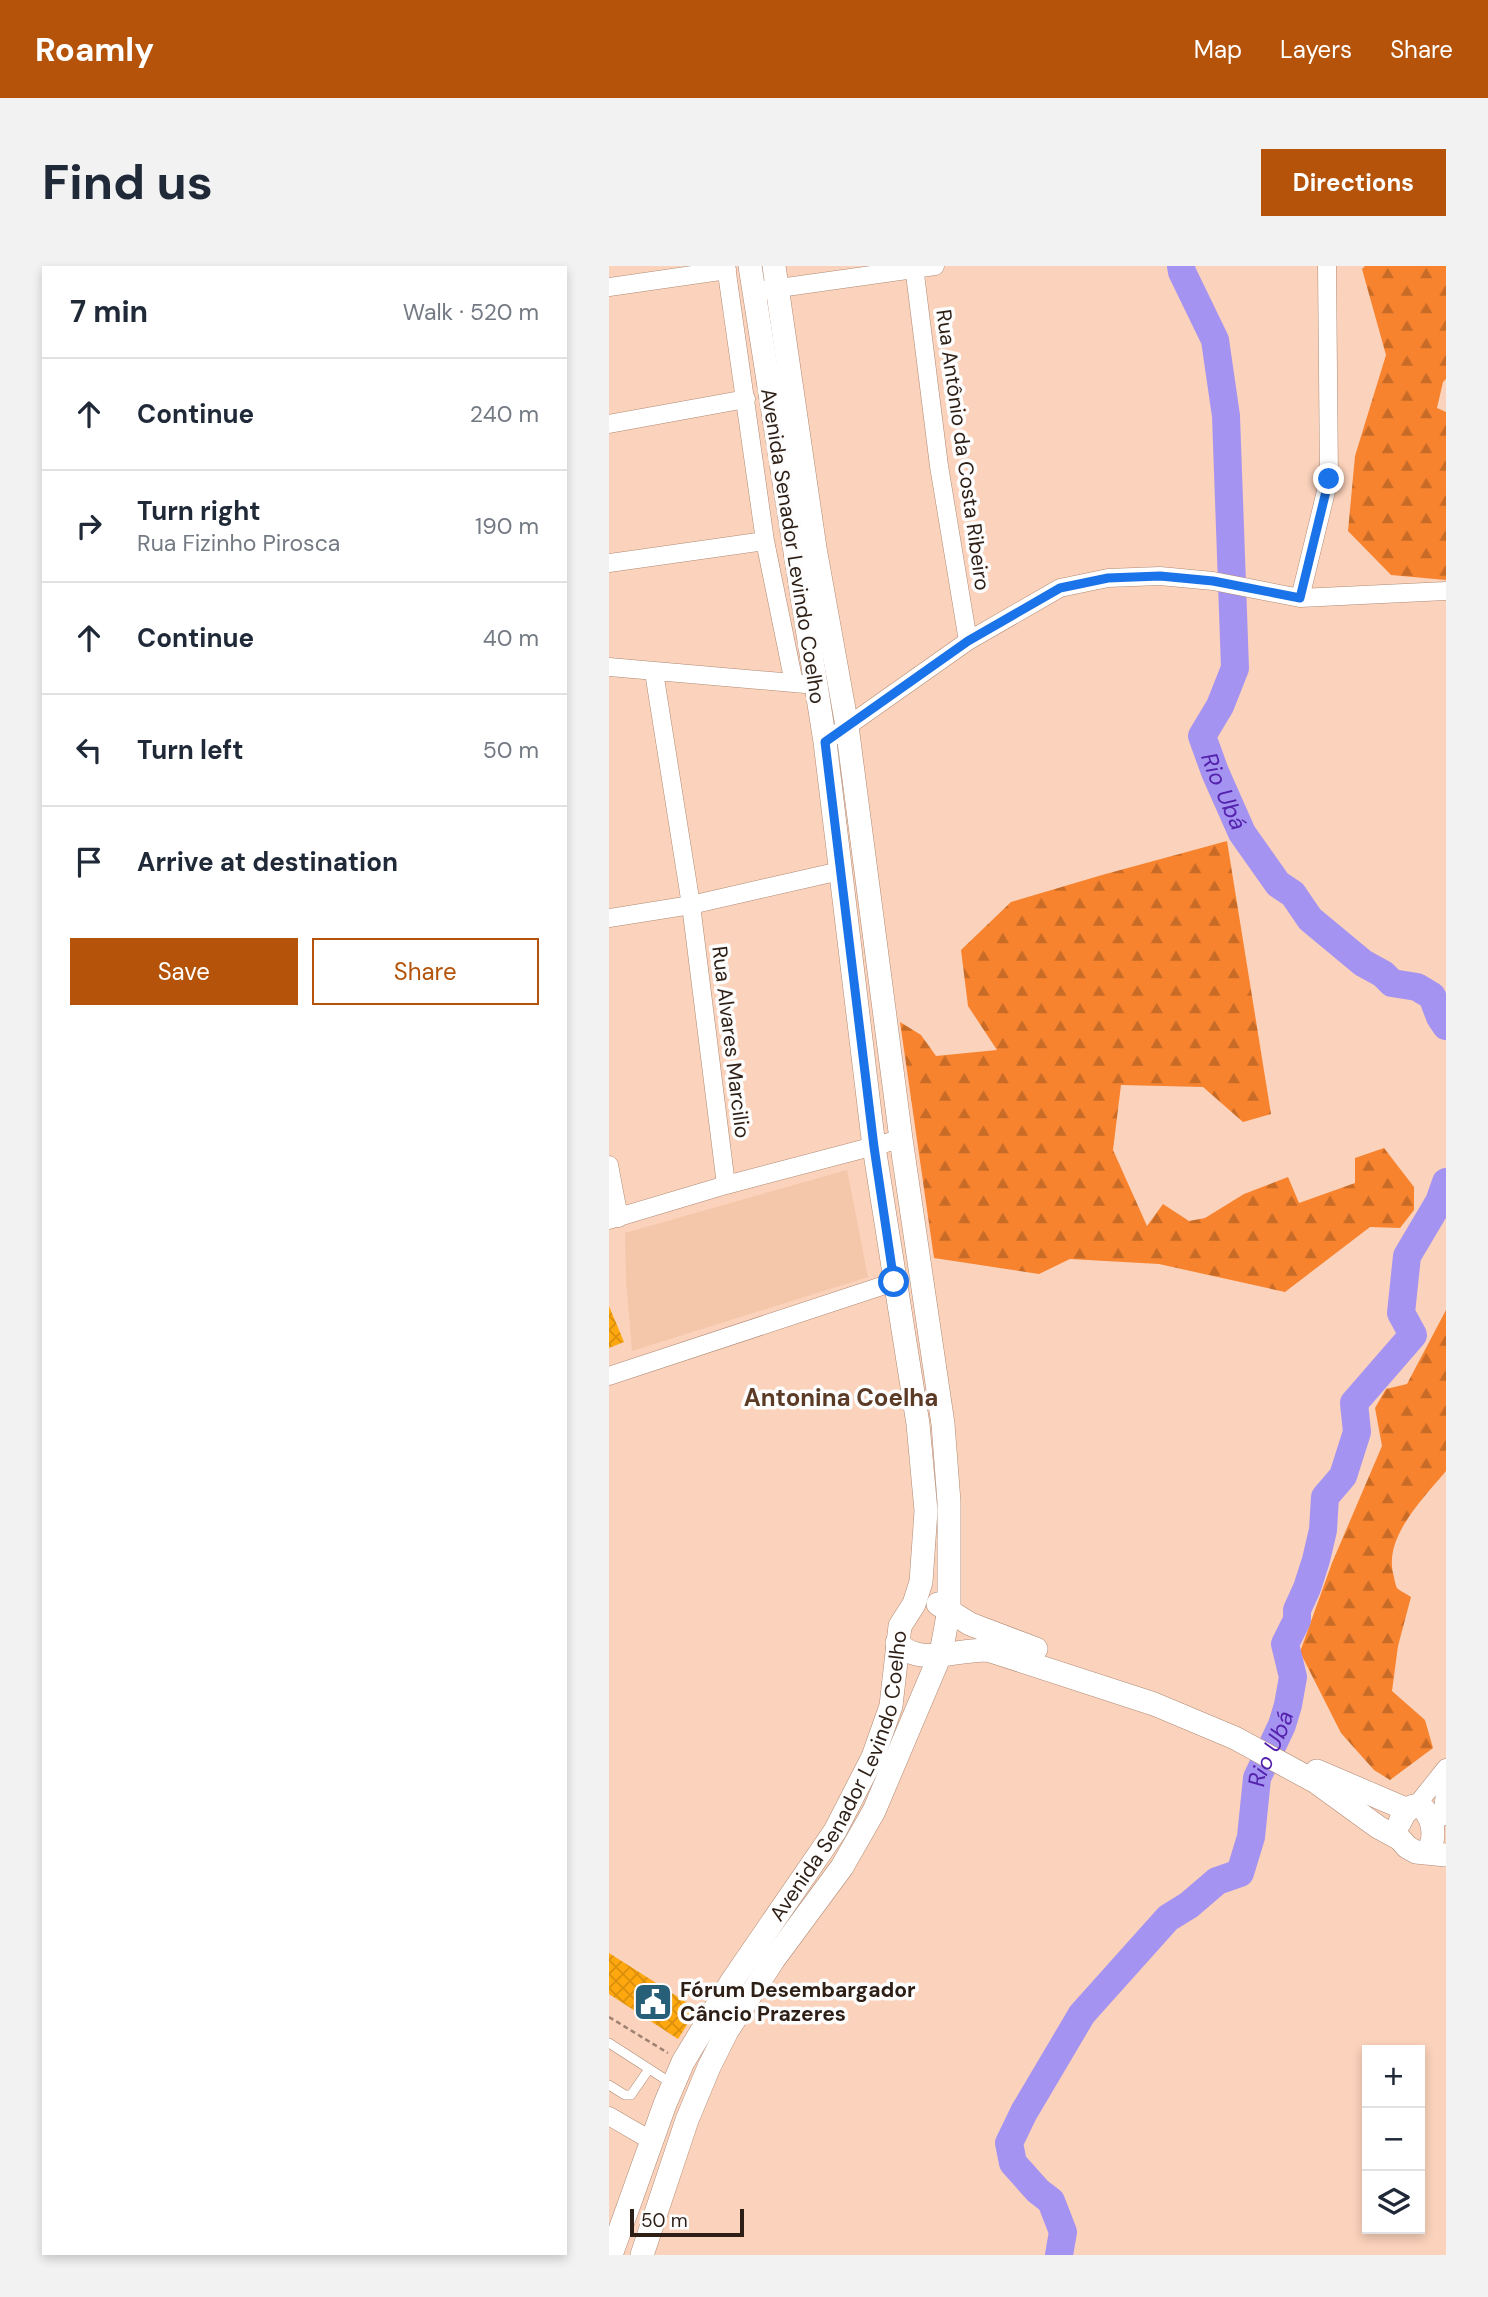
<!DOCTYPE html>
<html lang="en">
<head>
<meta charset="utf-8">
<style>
	:root { --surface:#fff; --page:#f2f2f3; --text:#1f2937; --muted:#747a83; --line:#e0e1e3; --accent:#b45309 }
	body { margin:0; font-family:"DM Sans",sans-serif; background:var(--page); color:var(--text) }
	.controls { position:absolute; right:21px; bottom:21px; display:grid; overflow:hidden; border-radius:0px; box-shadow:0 4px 10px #0003 }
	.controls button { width:63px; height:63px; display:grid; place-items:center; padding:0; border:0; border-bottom:2px solid var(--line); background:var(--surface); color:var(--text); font:35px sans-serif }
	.scale { position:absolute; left:21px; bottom:18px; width:114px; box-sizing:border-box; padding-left:7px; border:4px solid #2e1f16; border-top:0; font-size:19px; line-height:24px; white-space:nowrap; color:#2e1f16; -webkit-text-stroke:5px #fdfdfd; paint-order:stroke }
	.stop { position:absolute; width:21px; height:21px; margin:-16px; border:5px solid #1a73e8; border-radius:50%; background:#fff }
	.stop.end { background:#1a73e8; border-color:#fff; box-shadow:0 2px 7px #0008 }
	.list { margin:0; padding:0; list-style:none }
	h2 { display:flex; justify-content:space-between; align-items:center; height:91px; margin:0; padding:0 28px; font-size:30px }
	h2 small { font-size:23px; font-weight:400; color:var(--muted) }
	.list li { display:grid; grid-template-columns:46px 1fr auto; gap:21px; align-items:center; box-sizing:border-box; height:112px; padding:0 28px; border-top:2px solid var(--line) }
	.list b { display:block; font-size:26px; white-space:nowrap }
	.list p { margin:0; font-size:23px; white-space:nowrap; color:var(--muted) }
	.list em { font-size:23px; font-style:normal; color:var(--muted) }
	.actions { display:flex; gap:14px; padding:21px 28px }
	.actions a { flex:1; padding:16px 0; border:2px solid var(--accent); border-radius:0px; text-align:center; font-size:24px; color:var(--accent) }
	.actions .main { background:var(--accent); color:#fff }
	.icon { flex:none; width:38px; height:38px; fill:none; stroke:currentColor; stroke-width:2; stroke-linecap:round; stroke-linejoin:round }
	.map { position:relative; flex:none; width:837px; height:1989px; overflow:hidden; border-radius:0px }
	header { display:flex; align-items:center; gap:42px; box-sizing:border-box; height:98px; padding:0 35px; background:var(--accent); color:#fff }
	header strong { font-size:33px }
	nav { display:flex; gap:38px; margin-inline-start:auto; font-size:24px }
	.intro { display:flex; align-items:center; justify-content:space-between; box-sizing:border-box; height:168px; padding:0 42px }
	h1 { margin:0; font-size:49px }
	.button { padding:18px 32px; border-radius:0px; background:var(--accent); color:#fff; font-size:24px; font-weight:700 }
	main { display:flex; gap:42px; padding:0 42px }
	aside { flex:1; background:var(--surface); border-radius:0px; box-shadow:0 4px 10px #0003 }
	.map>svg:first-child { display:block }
	.built { fill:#f4c6aa }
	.forest { fill:url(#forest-firs) }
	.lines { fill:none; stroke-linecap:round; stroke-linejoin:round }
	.river { stroke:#a593f1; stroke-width:28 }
	.building { fill:url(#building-cross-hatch) }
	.service-casing { stroke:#af8a74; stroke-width:10 }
	.minor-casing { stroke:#af8a74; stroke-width:19 }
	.tertiary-casing { stroke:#af8a74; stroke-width:24 }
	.path { stroke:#9e8170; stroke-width:2.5; stroke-dasharray:5 3.5; stroke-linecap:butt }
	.service { stroke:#fff; stroke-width:9 }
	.minor { stroke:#fff; stroke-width:18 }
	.tertiary { stroke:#fff; stroke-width:23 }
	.route { stroke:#1a73e8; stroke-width:9 }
	.labels { text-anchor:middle; stroke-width:7; stroke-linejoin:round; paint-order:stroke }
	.street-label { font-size:21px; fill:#2e1f16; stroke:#fdfdfd }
	.poi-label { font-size:21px; font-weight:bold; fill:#2e1f16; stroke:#fdfdfd; text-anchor:start }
	.water-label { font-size:23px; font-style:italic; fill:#5422ac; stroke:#fdfdfd }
	.quarter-label { font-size:24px; font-weight:bold; fill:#5b3a26; stroke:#fdfdfd }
</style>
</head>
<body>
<header>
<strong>Roamly</strong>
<nav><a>Map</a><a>Layers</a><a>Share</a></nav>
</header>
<div class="intro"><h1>Find us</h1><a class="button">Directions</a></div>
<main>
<aside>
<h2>7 min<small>Walk · 520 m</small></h2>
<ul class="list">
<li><svg class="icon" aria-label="ahead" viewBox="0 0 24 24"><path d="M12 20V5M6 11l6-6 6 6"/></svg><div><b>Continue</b></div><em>240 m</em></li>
<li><svg class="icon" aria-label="right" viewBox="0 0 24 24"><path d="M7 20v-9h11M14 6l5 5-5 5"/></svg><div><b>Turn right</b><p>Rua Fizinho Pirosca</p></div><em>190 m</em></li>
<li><svg class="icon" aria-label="ahead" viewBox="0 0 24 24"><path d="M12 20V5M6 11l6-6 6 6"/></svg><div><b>Continue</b></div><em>40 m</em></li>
<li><svg class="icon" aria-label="left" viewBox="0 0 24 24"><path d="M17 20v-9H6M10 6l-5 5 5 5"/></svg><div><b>Turn left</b></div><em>50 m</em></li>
<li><svg class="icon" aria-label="arrive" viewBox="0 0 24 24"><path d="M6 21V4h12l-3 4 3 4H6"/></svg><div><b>Arrive at destination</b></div></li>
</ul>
<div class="actions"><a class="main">Save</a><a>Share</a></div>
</aside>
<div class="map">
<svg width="837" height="1989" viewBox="0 0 837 1989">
	<defs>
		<pattern id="forest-firs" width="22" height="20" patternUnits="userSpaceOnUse" patternTransform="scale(1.75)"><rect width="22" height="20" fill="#f7832f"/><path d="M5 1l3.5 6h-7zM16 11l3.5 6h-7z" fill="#c86b27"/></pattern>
		<pattern id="building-cross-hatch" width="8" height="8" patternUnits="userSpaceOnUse" patternTransform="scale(1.75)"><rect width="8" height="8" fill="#fea70e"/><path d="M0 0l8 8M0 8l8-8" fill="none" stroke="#da8f0d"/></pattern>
	</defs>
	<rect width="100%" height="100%" fill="#fbd2bb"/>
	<path class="built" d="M238 904 259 1011 23 1085 17 1013 16 967Z"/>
	<path class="forest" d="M756 0H837V113L834 116 828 142 837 146V314L782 309 739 265 746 190 777 89 753 3Z
		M618 575 662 848 634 856 594 821 512 819 504 884 538 960 554 938 580 955 596 952 635 928 679 911 690 937 746 917V892L775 882 805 921V944L791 962 761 961 676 1026 550 998 461 993 430 1008 325 992 291 756 312 769 327 790 388 784 359 740 352 684 402 636 493 609Z
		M837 1044V1205C814 1233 773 1272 785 1311 785 1313 787 1320 788 1322 791 1325 798 1328 802 1331L789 1380 783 1425 816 1454 824 1482 781 1514 765 1504 732 1467 691 1386 723 1297 773 1180 766 1142 777 1123 798 1118Z"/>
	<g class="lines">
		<g class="river">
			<path id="s1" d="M572 0 573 6 606 74 617 150 626 402 611 440 593 470 606 506 633 567 669 618 684 628 701 653 754 697 774 708 783 717 808 721 823 730 831 751 837 760"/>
			<path id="s2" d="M450 1989 454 1966 442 1935 429 1925 404 1897 400 1877 415 1846 473 1748 559 1652 580 1639 608 1615 631 1607 642 1571 648 1512 673 1459 679 1439 684 1411 676 1378 688 1354V1344L698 1322 707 1294 714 1264 716 1231 734 1210 748 1166 745 1137 804 1069 792 1047 798 990 830 936 837 916"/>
		</g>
	</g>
	<path class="building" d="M0 1040 15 1076 0 1082Z
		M0 1687 88 1743 69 1773 0 1728Z"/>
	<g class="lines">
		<g class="service-casing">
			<path id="service" d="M0 1777 62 1817
				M0 1819 16 1829H22L40 1803"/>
		</g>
		<g class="minor-casing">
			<path id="minor" d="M117 0 156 275 185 417
				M305 0 330 200 359 375
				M0 21 118 4
				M156 24 326 0
				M0 158 137 133
				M0 297 156 275
				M691 332 720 213 718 0
				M0 401 196 418
				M45 406 82 639 117 919
				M216 476 359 375 451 322 499 312 551 310 604 315 691 332 837 325
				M0 652 82 639 231 605
				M0 899 10 952
				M0 954 117 919 292 873
				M0 1110 285 1016
				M806 1541 837 1502
				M833 1551 837 1520
				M0 1850 43 1875"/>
		</g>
		<g class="tertiary-casing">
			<g id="tertiary">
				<path d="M329 1338 361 1358 427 1383"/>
				<path d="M288 1377C311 1401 349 1383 379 1384L545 1438 626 1472 707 1516 769 1561 791 1573 798 1581 807 1586 837 1589"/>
				<path d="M708 1505 799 1544"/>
				<path d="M791 1556C809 1513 837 1567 817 1586"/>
				<path id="s3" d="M2 1989 56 1838 74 1796 123 1715 226 1565 264 1491 282 1440 291 1360 305 1338 312 1316 317 1245 309 1158 265 881 216 476 141 0"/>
				<path d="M33 1989 78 1854 100 1801 118 1765 165 1693 233 1601 265 1545 332 1387 340 1344V1236L334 1158 292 873 238 460 206 282 165 0"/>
			</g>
		</g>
		<path class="path" d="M0 1751 59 1787"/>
		<use href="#service" class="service"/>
		<use href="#minor" class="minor"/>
		<use href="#tertiary" class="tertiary"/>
	</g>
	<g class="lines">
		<path class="route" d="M285 1016 265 881 216 476 359 375 451 322 499 312 551 310 604 315 691 332 720 213"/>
	</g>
	<defs>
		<g id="civic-square" transform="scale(2.0125)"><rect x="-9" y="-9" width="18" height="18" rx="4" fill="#275f79" stroke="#fdfdfd"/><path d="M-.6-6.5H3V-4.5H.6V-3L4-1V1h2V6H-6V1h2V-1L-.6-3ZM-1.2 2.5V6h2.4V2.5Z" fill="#fff"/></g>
	</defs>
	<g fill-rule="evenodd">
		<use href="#civic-square" x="44" y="1736"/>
	</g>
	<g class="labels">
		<g class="street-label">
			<text transform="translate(354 184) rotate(82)" y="7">Rua Antônio da Costa Ribeiro</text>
			<text transform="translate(184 280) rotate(81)" y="7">Avenida Senador Levindo Coelho</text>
			<text transform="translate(122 776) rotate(83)" y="7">Rua Alvares Marcilio</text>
			<text dy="7" stroke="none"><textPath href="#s3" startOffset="536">Avenida Senador Levindo Coelho</textPath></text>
		</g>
		<g class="poi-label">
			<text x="71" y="1731">Fórum Desembargador<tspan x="71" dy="24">Câncio Prazeres</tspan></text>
		</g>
		<g class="water-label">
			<text dy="8" stroke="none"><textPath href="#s1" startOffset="546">Rio Ubá</textPath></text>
			<text dy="8" stroke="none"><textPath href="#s2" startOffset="623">Rio Ubá</textPath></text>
		</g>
		<g class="quarter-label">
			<text x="232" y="1140">Antonina Coelha</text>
		</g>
	</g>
</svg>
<div class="controls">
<button>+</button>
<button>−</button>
<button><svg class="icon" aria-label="layers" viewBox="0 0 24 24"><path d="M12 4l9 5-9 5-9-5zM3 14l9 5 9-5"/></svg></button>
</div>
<div class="scale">50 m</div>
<div class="stop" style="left:285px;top:1016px"></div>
<div class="stop end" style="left:720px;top:213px"></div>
</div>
</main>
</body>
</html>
